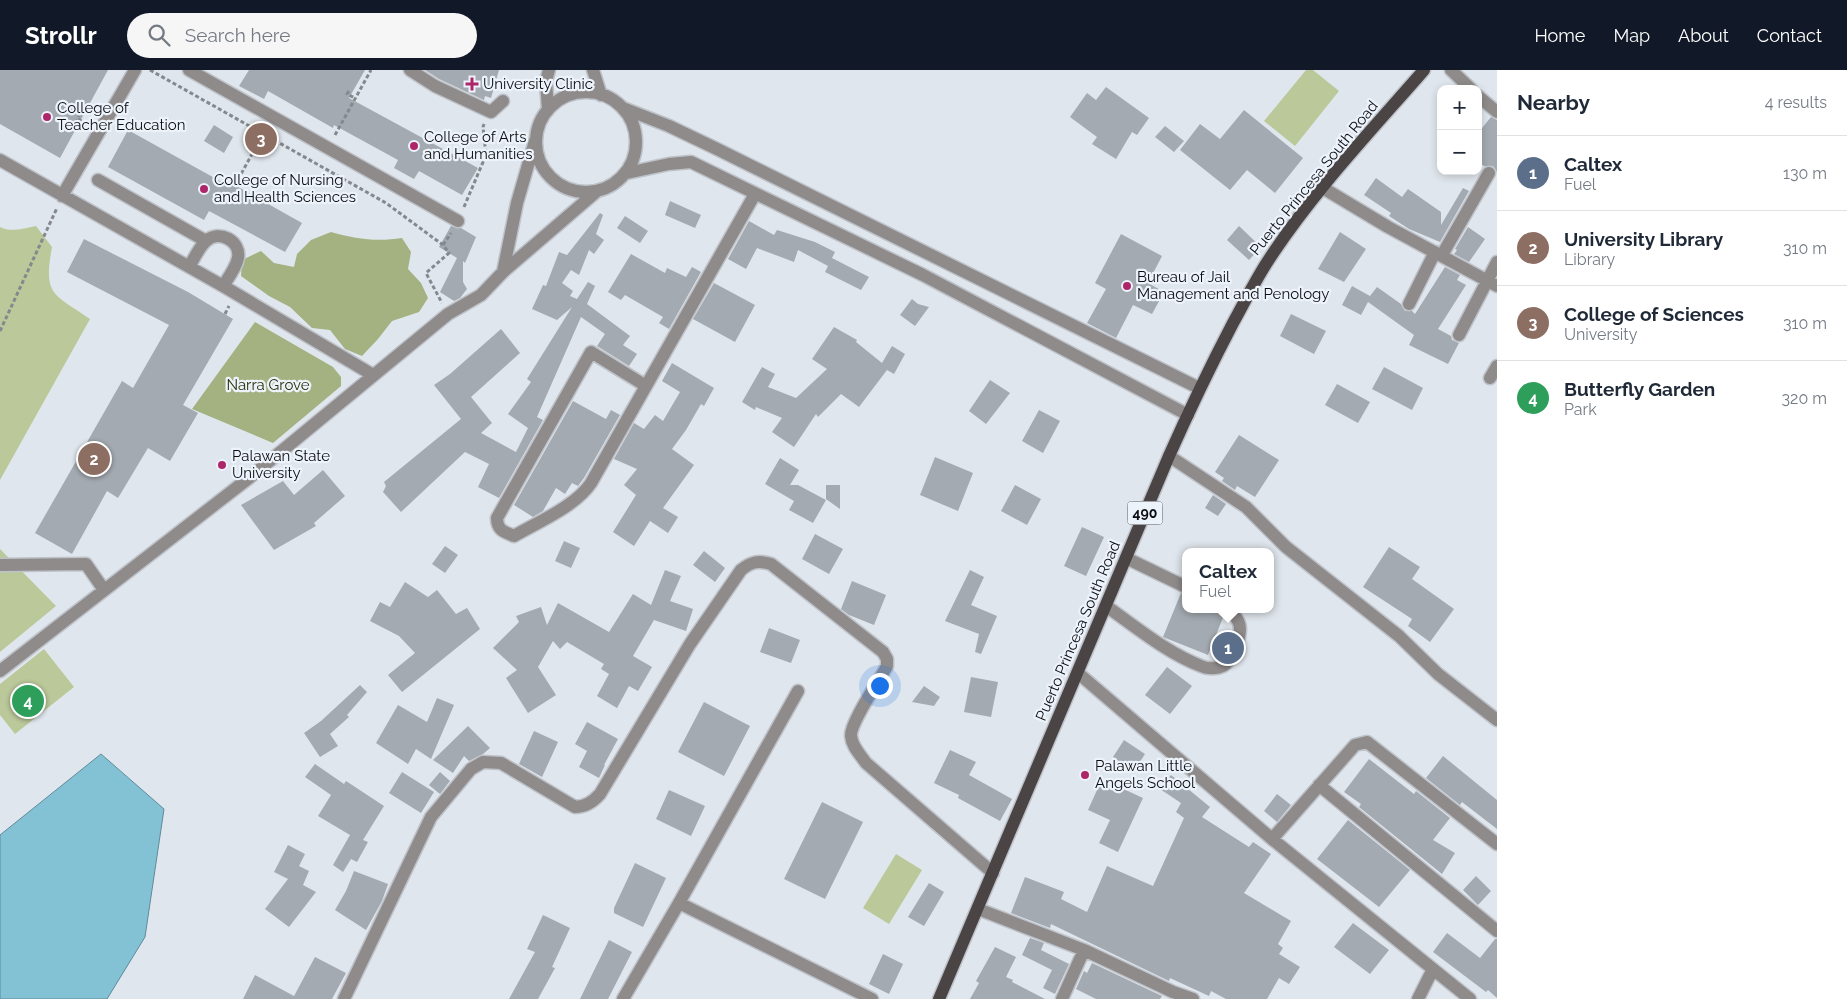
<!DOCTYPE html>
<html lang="en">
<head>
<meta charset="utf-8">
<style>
	:root { --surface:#fff; --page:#f6f6f7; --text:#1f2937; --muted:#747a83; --line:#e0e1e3; --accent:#111827 }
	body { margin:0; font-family:Raleway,sans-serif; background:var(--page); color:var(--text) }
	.controls { position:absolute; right:15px; top:15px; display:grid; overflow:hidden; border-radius:10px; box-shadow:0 2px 8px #0003 }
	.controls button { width:45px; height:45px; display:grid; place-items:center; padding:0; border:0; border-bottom:1px solid var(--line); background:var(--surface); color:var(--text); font:25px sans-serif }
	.you { position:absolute; left:879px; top:615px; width:18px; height:18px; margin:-12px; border:4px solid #fff; border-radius:50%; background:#1a73e8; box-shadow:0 0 0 8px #1a73e833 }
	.badge { display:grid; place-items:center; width:32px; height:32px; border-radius:50%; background:var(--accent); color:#fff; font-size:16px; font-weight:700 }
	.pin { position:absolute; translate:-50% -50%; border:2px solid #fff; box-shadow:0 1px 5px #0006 }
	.popup { position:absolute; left:1182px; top:478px; width:92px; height:65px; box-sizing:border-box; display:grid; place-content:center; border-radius:10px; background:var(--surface); filter:drop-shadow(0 1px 4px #0005); font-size:16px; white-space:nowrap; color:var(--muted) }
	.popup b { font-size:19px; color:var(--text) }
	.popup::after { content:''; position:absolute; left:50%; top:100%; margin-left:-10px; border:10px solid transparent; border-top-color:var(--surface) }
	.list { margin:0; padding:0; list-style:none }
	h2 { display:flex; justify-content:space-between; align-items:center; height:65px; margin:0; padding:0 20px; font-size:21px }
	h2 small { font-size:16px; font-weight:400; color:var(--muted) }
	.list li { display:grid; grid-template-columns:32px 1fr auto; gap:15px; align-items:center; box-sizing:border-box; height:75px; padding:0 20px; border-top:1px solid var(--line) }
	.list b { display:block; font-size:19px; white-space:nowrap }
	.list p { margin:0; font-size:16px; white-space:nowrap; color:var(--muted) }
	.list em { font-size:16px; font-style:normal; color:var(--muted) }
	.icon { flex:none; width:28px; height:28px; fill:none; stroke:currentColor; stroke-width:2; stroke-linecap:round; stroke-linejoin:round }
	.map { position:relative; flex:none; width:1497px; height:929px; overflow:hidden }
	header { display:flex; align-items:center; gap:30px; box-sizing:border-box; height:70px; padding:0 25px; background:var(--accent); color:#fff }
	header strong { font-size:24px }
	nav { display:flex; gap:28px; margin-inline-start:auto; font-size:18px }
	.search { width:350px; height:45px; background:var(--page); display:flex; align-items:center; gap:12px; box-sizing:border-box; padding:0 18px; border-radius:28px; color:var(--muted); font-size:19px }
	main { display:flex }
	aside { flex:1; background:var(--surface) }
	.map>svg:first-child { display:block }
	.green { fill:#bbc899 }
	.forest { fill:#a4b180 }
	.water { fill:#83c1d5; stroke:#5f8b9a }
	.building { fill:#a4aab1 }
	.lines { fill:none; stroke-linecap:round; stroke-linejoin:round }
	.minor-casing { stroke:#bec3ca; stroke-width:15 }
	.major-casing { stroke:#bec3ca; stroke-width:15 }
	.path { stroke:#85898e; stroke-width:3; stroke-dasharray:4 2.5; stroke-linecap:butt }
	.minor { stroke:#908b8b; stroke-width:12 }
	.major { stroke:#4b4444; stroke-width:12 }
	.poi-dot { fill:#ae266a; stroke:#edf3fb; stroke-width:2 }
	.labels { text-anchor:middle; stroke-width:4.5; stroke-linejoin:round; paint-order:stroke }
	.shield { fill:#edf3fb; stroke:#505256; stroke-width:1 }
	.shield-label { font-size:14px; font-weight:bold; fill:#0c0d10 }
	.poi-label { font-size:15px; fill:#0c0d10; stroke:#edf3fb; text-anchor:start }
	.street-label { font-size:15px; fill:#0c0d10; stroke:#edf3fb }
	.park-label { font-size:15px; fill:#29310a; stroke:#edf3fb }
</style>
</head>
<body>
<header>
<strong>Strollr</strong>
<div class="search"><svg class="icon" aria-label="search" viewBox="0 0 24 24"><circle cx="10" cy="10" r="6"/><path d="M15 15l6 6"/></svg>Search here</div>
<nav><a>Home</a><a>Map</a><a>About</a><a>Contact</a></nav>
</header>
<main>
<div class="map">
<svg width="1497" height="929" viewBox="0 0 1497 929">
	<rect width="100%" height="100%" fill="#e0e6ed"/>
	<path class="green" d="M1306 0H1313L1339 21 1295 76 1264 51Z
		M36 156 52 177C43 226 53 223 90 249L0 410V157C11 163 24 158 36 156Z
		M0 479 56 536 0 582Z
		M44 579 74 617 15 664 0 645V614Z
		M896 784 922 800 889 854 863 838Z"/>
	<path class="forest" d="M331 162C355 169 377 172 402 168L411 182 408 199 421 213 428 228 419 242 392 251 378 269 362 286 345 279 330 260 312 258 290 237 269 226 241 206 242 190 261 181 274 193 294 197 297 184 311 170Z
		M255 252 333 297 341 307V316L273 373 192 339Z"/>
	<path class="water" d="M101 684 164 739 145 867 107 929H0V765Z"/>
	<path class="building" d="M0 0H108L60 88 0 54Z
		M249 0H365L349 28 478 98 462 125 419 101 414 109 394 98 398 90 334 55 333 58 268 21 264 29 239 16Z
		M425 0H499L491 28 485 26 484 30 439 9Z
		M1106 17 1149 48 1137 65 1132 62 1116 89 1092 74 1097 67 1070 47 1087 23 1096 30Z
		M1244 40 1303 88 1275 123 1247 100 1230 120 1180 80 1200 54 1220 69Z
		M1491 47 1497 50V102L1493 96H1484L1478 92V63Z
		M214 55 233 67 224 83 204 71Z
		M1165 56 1184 71 1174 82 1155 67Z
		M128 60 229 116 231 113 302 153 285 182 209 141 204 150 108 97Z
		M1376 108 1402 127 1408 119 1441 142V155L1463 118 1469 121 1440 172 1409 159 1389 146 1391 143 1364 125Z
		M670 131 701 145 695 158 665 145Z
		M600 143 603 145 596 164 604 170 594 184 589 180 579 205 571 200 562 213 573 221 570 226 577 229 588 212 595 216 587 234 630 266 623 275 637 284 629 296 597 276 605 264 581 247 537 347 543 350 499 428 478 417 489 394 465 382 401 442 383 422 386 416 384 412 461 349 434 315 450 304 501 259 520 283 471 327 492 353 481 363 516 382 528 358 508 344 531 312 527 309 572 237 557 250 532 239 543 215 546 216 559 182 567 185Z
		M625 146 648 161 640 173 617 158Z
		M749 151 774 165 777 160 815 172 835 182 828 196 798 180 794 192 757 178 746 199 728 189Z
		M451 156 461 158 476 167 465 193 463 191V212L467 219 460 228 454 231 440 222 457 188 439 177Z
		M1239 156 1261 177 1249 190 1227 170Z
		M1468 157 1485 169 1469 192 1454 184 1457 180 1455 179Z
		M1340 162 1366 179 1344 212 1318 199Z
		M1121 164 1162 186 1148 213 1164 222 1152 244 1133 235 1116 268 1087 253 1106 219 1095 213Z
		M84 169 188 222 233 249 183 335 198 343 170 391 148 378 118 428 107 421 72 484 35 463 122 311 133 318 169 255 67 202Z
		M631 184 665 203 667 198 686 207 692 197 701 202 669 259 659 253 663 247 625 225 621 230 608 222Z
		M832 188 869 207 861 220 825 202Z
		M1445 197 1460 205 1457 210 1466 215 1438 259 1451 266 1452 270 1459 273 1448 294 1409 275 1414 265 1368 232 1361 245 1342 235 1352 216 1370 226 1377 217 1401 234 1405 241H1412L1415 244Z
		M714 213 755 235 735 272 693 249Z
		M912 229 918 234 929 237 915 256 900 245Z
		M1291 244 1326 261 1314 284 1280 266Z
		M834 257 857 270 856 272 882 293 892 276 905 284 894 304 887 300 859 337 841 324 818 347 816 344 794 377 772 362 782 348 756 337 755 340 742 332 762 297 775 304 768 317 796 328 827 299 812 289Z
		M672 293 714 318 704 336 701 334 686 360 672 379 694 395 663 438 678 447 668 463 650 451 634 476 613 462 636 425 624 415 637 399 614 389 634 353 644 359 655 345 663 351 680 322 662 311Z
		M1384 297 1423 318 1412 340 1372 319Z
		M990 310 1010 323 986 354 969 341Z
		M1337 314 1370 332 1358 353 1325 335Z
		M573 331 606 349 611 340 620 345 584 408 578 416 572 413 565 424 556 418 543 441 533 447 514 435Z
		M1039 340 1060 351 1043 383 1022 371Z
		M1239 365 1279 390 1255 427 1237 416 1235 420 1222 411 1224 408 1215 402Z
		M935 387 973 403 958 441 920 425Z
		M780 388 799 400 790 415H798L826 430 813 453 789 440 794 431 765 414Z
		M323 400 345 426 314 453 316 456 274 480 241 435 283 411 294 425Z
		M826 415H840V439L826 429Z
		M1015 415 1041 429 1027 455 1001 441Z
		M1213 425 1226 434 1218 446 1205 438Z
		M1082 457 1104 467 1086 506 1064 496Z
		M815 464 843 479 829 504 802 489Z
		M564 471 580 478 571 498 555 491Z
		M445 476 458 485 445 503 432 494Z
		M1389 477 1420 497 1412 509 1454 539 1430 572 1408 556 1412 549 1363 517Z
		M704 481 725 498 715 512 693 495Z
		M665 500 681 506 670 531 693 539 686 561 654 550 633 586 652 597 638 621 629 616 617 638 597 626 609 604 601 599 604 594 567 572 560 579 553 571 538 597 556 625 528 643 506 608 517 600 493 578 519 552 516 546 541 537 547 555 558 533 609 562 633 524 651 535Z
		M970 500 984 507 971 535 997 546 981 584 975 582 979 564 945 551Z
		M852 511 886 525 874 555 849 545 841 539Z
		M405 512 428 527 437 520 456 544 467 538 480 559 402 622 388 605 415 583 399 566 370 551 380 532 390 537Z
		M1181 523 1186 525V539H1214L1222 542 1224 545 1208 585 1163 567Z
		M769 558 800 570 791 593 760 582Z
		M1167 597 1192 616 1170 644 1145 625Z
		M971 607 998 612 991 647 964 642Z
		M360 615 367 622 347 645 349 647 330 664 338 676 320 687 304 663 321 651Z
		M924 616 940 627 934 636 912 632Z
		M437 628 454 635 431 689 416 679 408 694 376 673 398 635 427 652Z
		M704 632 750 656 724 706 678 682Z
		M587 652 618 669 604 695H605L599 708 579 697 587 681 575 674Z
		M468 656 490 678 483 684 469 691 464 686 453 703 433 690Z
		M534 661 558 672 542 707 519 694Z
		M1124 670 1145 684 1134 701 1113 687Z
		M950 680 976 692 969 705 1012 729 1000 751 958 728 959 725 934 713Z
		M1443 686 1497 730V759L1462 732 1460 735 1426 708Z
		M1369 689 1414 724 1416 721 1450 748 1433 770 1455 783 1442 804 1359 737 1361 734 1344 722Z
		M315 694 344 714 346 711 384 736 363 770 368 772 357 792 351 789 343 802 333 795 350 765 318 746 331 725 305 707Z
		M402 702 434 722 421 743 389 723Z
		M440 702 450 711 440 724 429 715Z
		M1171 705 1210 737 1202 747 1249 777 1253 772 1271 784 1244 823 1291 851 1278 874 1283 878 1279 884 1300 897 1289 914 1279 908 1267 929H1226L1211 921 1209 926 1170 908 1169 911 1051 854 1050 858 1011 843 1025 807 1064 822 1061 829 1087 842 1107 796 1153 816 1184 748 1176 742 1181 733 1160 719Z
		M1102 709 1143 728 1118 782 1099 773 1110 750 1088 740Z
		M669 720 705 736 691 766 656 749Z
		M1277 724 1291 735 1277 752 1264 741Z
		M822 732 863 752 825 829 784 809Z
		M1348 750 1410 800 1379 837 1317 789Z
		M288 775 305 784 299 796 309 801 303 815 316 822 289 857 265 839 288 809 274 802Z
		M635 793 666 808 643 857 614 843V838Z
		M354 801 388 814 382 831 366 860 335 840 346 821Z
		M1476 806 1491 821 1478 835 1463 820Z
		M929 813 944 822 924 856 908 847Z
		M543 845 570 858 552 897 555 898 538 929H509L535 882 527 879Z
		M1353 853 1389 880 1370 904 1334 877Z
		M1447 863 1480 888 1495 869H1497V928L1488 920 1486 922 1433 882Z
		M1030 868 1044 873 1041 880 1069 894 1055 924 1043 918 1052 900 1022 885Z
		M609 870 632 882 608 929H580Z
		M995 877 1016 887 1006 907 1013 910 1012 912 1045 929H970L979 913 976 911Z
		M883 884 903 894 889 924 869 914Z
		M315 887 346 903 332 929H243L255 905 294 926Z
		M1092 893 1162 926 1160 929H1096L1076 919 1084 901 1087 903Z"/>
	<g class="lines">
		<g class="minor-casing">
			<path id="minor" d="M189 0 458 151
				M410 0 435 16 491 42 503 31
				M593 0 601 25
				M1451 0 1471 19
				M536 72a50 50 0 1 1 100 0a50 50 0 1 1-100 0Z
				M1478 26 1497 42
				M623 38 669 56 717 79 1199 318
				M548 40 546 11 549 0
				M0 90 223 216 373 305
				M627 103 669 94 691 92 923 205 1188 345
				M98 110 206 171
				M1323 118 1388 157 1497 216
				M62 126 135 0
				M1442 185 1489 103
				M189 197C194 189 199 177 206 171 219 159 241 171 238 188 236 198 228 208 223 216
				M503 202 517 133 535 71
				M1409 234 1435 182
				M1459 265 1497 192
				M1490 308 1497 296
				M646 316 591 282 497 448C497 460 504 462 514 466 538 452 576 436 591 413L755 124
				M1169 386 1246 437 1286 477 1399 566 1438 604 1497 650
				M1126 488 1186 517
				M0 495 86 494 104 520
				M1106 536C1136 557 1167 583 1201 596 1207 599 1217 599 1223 596 1230 592 1235 580 1237 573 1243 558 1240 550 1229 539
				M0 601 249 408 448 244 481 225 503 202 596 122
				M1078 603 1272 769 1470 929
				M1319 715 1497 861
				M1272 769 1355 675 1367 672 1497 774
				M679 833 872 929
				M978 839 1084 880 1173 922 1193 929
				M344 929 431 747 471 699 483 692 501 693 575 737C586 737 593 732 600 724L690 574 741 500C751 492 758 490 771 494L883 582 887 589V596C879 611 850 653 851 666 852 677 860 684 866 693L993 803
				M623 929 679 833 798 621
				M1062 929 1084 880
				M1418 929 1433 899"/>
		</g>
		<g class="major-casing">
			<path id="major" d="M939 929 1169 386C1189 341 1210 297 1233 253 1244 233 1254 213 1266 194 1310 125 1370 62 1424 0"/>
		</g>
		<path class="path" d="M150 0 386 133 443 175 449 183 426 203 442 233
			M349 21 347 24 355 28
			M78 49 88 55
			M76 53 79 46
			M335 65 371 0
			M235 115 263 64
			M464 137 486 85 483 57 484 54
			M443 175 451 163
			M225 244 229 236
			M0 261 57 138"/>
		<use href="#minor" class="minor"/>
		<use href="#major" class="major"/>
	</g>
	<g class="poi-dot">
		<path d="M469.5 6.5h5v5h5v5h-5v5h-5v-5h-5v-5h5z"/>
		<circle cx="47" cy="47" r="5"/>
		<circle cx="414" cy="76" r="5"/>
		<circle cx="204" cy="119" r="5"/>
		<circle cx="1127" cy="216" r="5"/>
		<circle cx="222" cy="395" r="5"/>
		<circle cx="1085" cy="705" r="5"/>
	</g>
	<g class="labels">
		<rect class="shield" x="1127.5" y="431.5" width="35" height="23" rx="4"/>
		<g class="shield-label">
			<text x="1145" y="448">490</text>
		</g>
		<g class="poi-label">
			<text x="483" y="19">University Clinic</text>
			<text x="57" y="43">College of<tspan x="57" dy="17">Teacher Education</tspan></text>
			<text x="424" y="72">College of Arts<tspan x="424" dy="17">and Humanities</tspan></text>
			<text x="214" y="115">College of Nursing<tspan x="214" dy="17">and Health Sciences</tspan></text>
			<text x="1137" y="212">Bureau of Jail<tspan x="1137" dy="17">Management and Penology</tspan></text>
			<text x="232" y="391">Palawan State<tspan x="232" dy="17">University</tspan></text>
			<text x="1095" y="701">Palawan Little<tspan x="1095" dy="17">Angels School</tspan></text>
		</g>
		<g class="street-label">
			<text transform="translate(1314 108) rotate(-51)" y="5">Puerto Princesa South Road</text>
			<text transform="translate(1078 561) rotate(-67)" y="5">Puerto Princesa South Road</text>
		</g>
		<g class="park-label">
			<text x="268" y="320">Narra Grove</text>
		</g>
	</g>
</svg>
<div class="controls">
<button>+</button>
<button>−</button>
</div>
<div class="you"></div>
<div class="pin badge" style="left:1228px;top:578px;background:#5c6f8a">1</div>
<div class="popup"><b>Caltex</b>Fuel</div>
<div class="pin badge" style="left:94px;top:389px;background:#8d6e63">2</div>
<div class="pin badge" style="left:261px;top:69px;background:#8d6e63">3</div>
<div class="pin badge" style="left:28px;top:631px;background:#2e9e5b">4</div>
</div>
<aside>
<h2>Nearby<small>4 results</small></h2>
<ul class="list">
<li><span class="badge" style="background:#5c6f8a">1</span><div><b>Caltex</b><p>Fuel</p></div><em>130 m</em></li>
<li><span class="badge" style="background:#8d6e63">2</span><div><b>University Library</b><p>Library</p></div><em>310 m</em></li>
<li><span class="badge" style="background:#8d6e63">3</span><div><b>College of Sciences</b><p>University</p></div><em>310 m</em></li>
<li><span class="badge" style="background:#2e9e5b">4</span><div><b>Butterfly Garden</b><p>Park</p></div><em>320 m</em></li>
</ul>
</aside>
</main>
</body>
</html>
